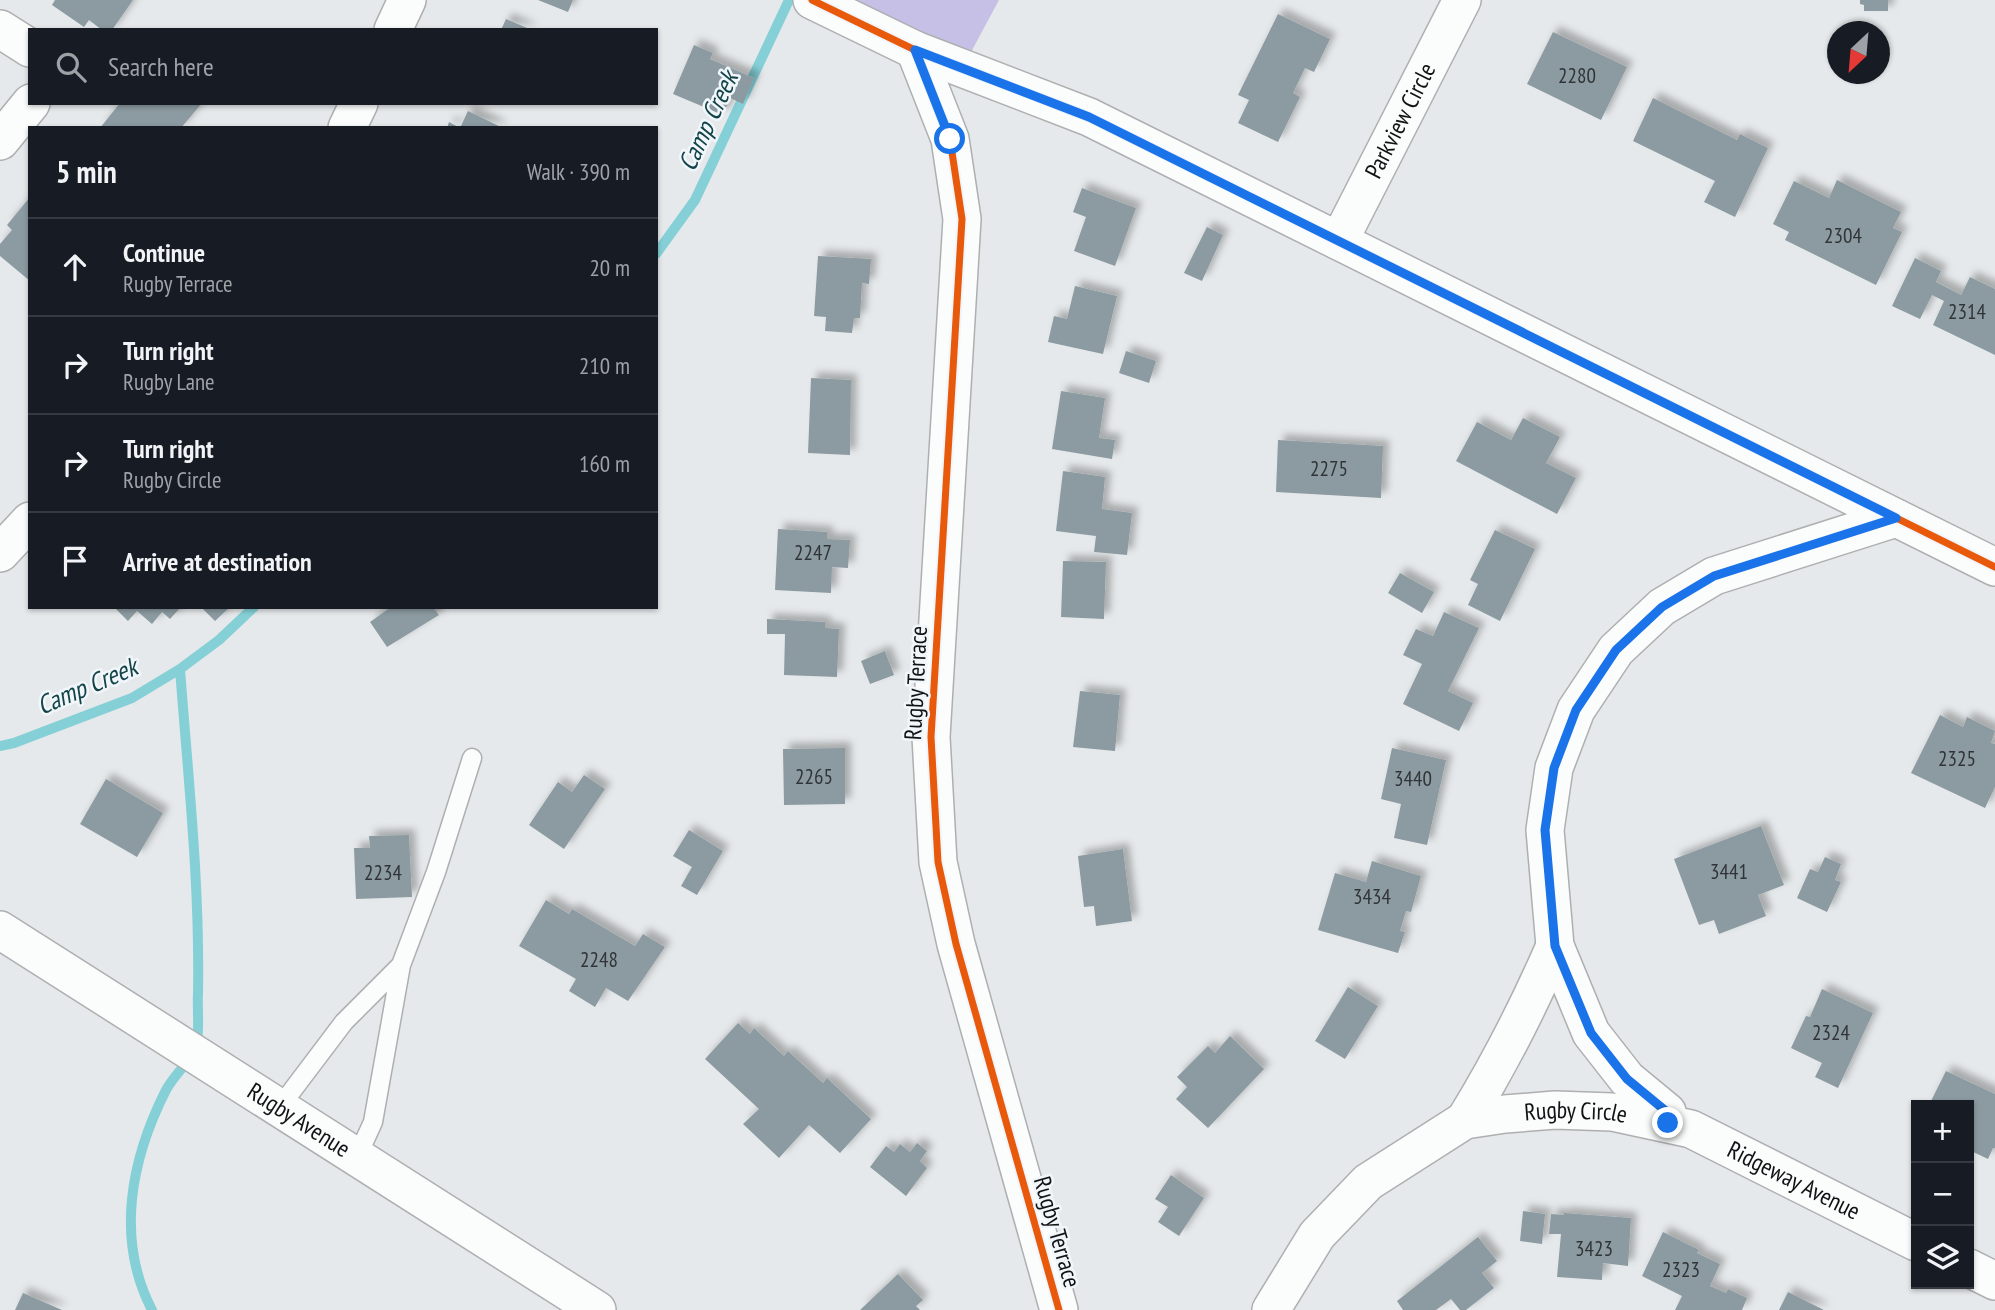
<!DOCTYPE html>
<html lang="en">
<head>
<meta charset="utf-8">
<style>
	:root { --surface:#171b24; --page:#242831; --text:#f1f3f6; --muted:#9ea1a6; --line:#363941 }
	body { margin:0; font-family:"PT Sans Narrow",sans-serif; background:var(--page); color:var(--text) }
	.controls { position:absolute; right:21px; bottom:21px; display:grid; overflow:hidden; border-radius:0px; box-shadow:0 2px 5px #0004 }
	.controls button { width:63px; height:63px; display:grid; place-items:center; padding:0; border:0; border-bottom:2px solid var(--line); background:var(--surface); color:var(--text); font:35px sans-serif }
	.compass { position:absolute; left:1827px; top:21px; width:63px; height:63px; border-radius:50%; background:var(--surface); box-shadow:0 2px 5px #0004; rotate:206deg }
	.stop { position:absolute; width:21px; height:21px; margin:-16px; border:5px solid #1a73e8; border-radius:50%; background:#fff }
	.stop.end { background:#1a73e8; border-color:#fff; box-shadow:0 2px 7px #0008 }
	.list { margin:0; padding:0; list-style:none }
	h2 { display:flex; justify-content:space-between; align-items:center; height:91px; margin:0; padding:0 28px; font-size:30px }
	h2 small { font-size:23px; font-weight:400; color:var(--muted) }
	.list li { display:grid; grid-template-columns:46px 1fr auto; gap:21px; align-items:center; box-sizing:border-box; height:98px; padding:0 28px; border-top:2px solid var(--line) }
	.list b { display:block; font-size:26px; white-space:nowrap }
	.list p { margin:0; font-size:23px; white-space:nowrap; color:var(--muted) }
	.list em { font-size:23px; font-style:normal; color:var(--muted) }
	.icon { flex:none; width:38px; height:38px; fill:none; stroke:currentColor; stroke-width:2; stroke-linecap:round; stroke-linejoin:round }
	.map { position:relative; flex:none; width:1995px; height:1310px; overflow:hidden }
	.search { position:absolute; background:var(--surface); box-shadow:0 2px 5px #0004; left:28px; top:28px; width:630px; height:77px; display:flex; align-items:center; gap:18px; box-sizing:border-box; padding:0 24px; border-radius:0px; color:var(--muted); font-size:26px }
	.panel { position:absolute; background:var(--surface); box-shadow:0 2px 5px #0004; left:28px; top:126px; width:630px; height:483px; border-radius:0px }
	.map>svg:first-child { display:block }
	.forest { fill:#c6bfe6 }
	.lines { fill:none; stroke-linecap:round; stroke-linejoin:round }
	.stream { stroke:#85d0d7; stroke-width:10 }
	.building { fill:#8c9ba1; filter:url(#shadow) }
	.service-casing { stroke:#adafb1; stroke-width:21 }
	.minor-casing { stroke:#adafb1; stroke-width:40 }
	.service { stroke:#fbfcfc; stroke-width:18 }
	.minor { stroke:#fbfcfc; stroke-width:37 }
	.cycleway-casing { stroke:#f1f6fb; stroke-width:11 }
	.cycleway { stroke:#e8590c; stroke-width:7 }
	.route { stroke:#1a73e8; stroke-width:9 }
	.labels { text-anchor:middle; stroke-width:5; stroke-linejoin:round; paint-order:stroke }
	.number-label { font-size:21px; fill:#303437 }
	.street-label { font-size:24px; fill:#111214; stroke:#f1f6fb }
	.water-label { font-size:26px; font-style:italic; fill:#134448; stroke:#f1f6fb }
</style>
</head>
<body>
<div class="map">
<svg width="1995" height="1310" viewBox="0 0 1995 1310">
	<defs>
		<filter id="shadow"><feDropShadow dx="6" dy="-6" stdDeviation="3.5" flood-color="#0004"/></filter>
	</defs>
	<rect width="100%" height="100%" fill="#e6e9eb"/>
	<path class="forest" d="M806 0H999L956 80Z"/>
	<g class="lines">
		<path class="stream" d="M656 254 695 200 789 0
			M0 746 14 743 132 698 180 669 219 640 254 607
			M152 1310C115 1239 131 1159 166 1090 174 1075 190 1062 196 1046 200 1035 197 1007 198 993 200 885 188 776 180 669"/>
	</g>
	<path class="building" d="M55 0H133L112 30H102L89 20 84 27 52 5Z
		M538 0H573L568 12Z
		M1860 0H1888V11H1864V5L1860 4Z
		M1278 14 1330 39 1314 72 1305 68 1293 93 1300 97 1278 142 1238 123 1249 100 1238 95Z
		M506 19 532 30H501Z
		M1553 32 1627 67 1601 120 1527 84Z
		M694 45 713 53 710 59 754 78 743 104 730 98 723 115 673 94Z
		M1653 98 1737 140 1740 134 1768 148 1735 217 1704 202 1715 181 1633 141Z
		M120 103H202L181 128H100Z
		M468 111 503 128H447L449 122 460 128Z
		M1837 180 1901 212 1893 228 1902 232 1876 285 1785 240 1789 232 1773 224 1794 181 1829 198Z
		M1082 188 1136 208 1115 266 1074 251 1086 217 1073 212Z
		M30 197V281L0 256V244L12 230 7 225Z
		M1207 227 1223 235 1202 281 1184 273Z
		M818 256 871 259 869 284 862 283 860 318H854L852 333 825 331 826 317 814 316Z
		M1915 258 1941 271 1936 282 1961 295 1970 277 1995 289V355L1933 325 1944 301 1932 295 1920 319 1892 306Z
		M1075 286 1117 296 1103 354 1048 342 1054 316 1067 319Z
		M1126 351 1156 361 1149 383 1119 373Z
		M811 378 851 380 850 455 808 453Z
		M1061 391 1105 398 1099 438 1115 440 1112 459 1052 449Z
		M1523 418 1560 437 1546 463 1576 478 1557 514 1456 461 1477 422 1511 440Z
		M1278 440 1383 446 1381 498 1276 492Z
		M1063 471 1105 477 1102 509 1132 513 1127 555 1094 552 1096 536 1056 531Z
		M778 529 827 532V539L850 540 848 568 832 567 831 593 775 590Z
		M1495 530 1535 549 1500 621 1468 605 1478 584 1470 580Z
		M1063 561 1106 562 1104 619 1061 617Z
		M1400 573 1434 592 1422 613 1388 593Z
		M114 607H181L170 619 162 612 152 624 137 611 128 621Z
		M205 607H230L215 621 203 609Z
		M391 607H433L439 615 387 647 370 622Z
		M1444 612 1479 628 1448 691 1473 703 1459 731 1403 704 1422 664 1403 655 1416 629 1433 636Z
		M767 619 825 622V628L839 629 837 677 784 675 785 634H767Z
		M885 651 894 675 870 684 861 661Z
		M1080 691 1120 695 1115 751 1073 747Z
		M1940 715 1963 727 1967 717 1995 731 1991 743 1995 744V787L1985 808 1911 773Z
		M845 748V804L784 805 783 749Z
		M1392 748 1446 760 1427 845 1394 838 1401 804 1381 799Z
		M584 775 605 789 564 849 529 825 558 782 572 792Z
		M106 779 163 813 137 857 80 824Z
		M1761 826 1784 885 1758 895 1766 916 1719 934 1714 920 1699 925 1674 859Z
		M689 830 723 851 697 895 681 886 692 867 673 856Z
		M409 835 412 897 356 899 354 848H370L369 836Z
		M1123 849 1132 921 1096 926 1094 906 1084 907 1078 856Z
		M1825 857 1841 864 1835 880 1841 882 1827 912 1797 898 1810 869 1818 872Z
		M1372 861 1421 876 1411 912 1406 911 1400 931 1405 932 1398 953 1318 930 1335 873 1366 882Z
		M546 900 569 914 572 909 635 946 643 934 665 947 628 1001 606 988 595 1007 569 991 576 979 519 946Z
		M1348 987 1378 1006 1345 1059 1315 1041Z
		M1822 989 1873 1013 1838 1088 1815 1077 1822 1063 1791 1048 1806 1016 1810 1017Z
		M738 1023 750 1034 754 1028 784 1056 788 1051 823 1083 827 1078 871 1119 840 1153 809 1125 779 1158 743 1124 759 1109 705 1059Z
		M1230 1036 1264 1069 1208 1128 1176 1099 1187 1087 1177 1077 1208 1046 1215 1053Z
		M1946 1071 1995 1094V1148H1993L1988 1159 1969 1150V1105H1929Z
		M917 1143 927 1151 920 1161 927 1168 906 1196 870 1167 886 1146 894 1152 900 1144 910 1152Z
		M1171 1175 1204 1198 1179 1236 1158 1222 1168 1207 1155 1199Z
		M1523 1211 1545 1214 1542 1244 1520 1241Z
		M1564 1213 1631 1218 1628 1266 1603 1263 1602 1280 1557 1277 1561 1234H1549L1551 1214 1564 1215Z
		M1663 1232 1699 1250 1697 1253 1720 1264 1710 1286 1726 1293 1728 1289 1747 1298 1742 1310H1675L1682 1296 1642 1276Z
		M1478 1237 1497 1261 1482 1273 1494 1288 1466 1310H1460L1451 1299 1436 1310H1403L1397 1301Z
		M898 1274 923 1300 916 1306 920 1310H860Z
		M1788 1292 1824 1310H1779Z
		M23 1293 62 1310H15Z"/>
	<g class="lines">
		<g class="service-casing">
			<path id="service" d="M279 1108 344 1022 401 965
				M357 1157 373 1122 401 965 436 872 472 758"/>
		</g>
		<g class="minor-casing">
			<g id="minor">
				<path d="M812 0 915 50 1089 117 1995 567"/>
				<path d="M0 29 30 48"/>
				<path d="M393 30 407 0"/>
				<path d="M915 50 950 139 962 219 931 737 938 862 956 944 1059 1310"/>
				<path d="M347 128 359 103"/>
				<path d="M0 141 31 103"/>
				<path id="s1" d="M1339 241 1462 0"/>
				<path d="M0 553 30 521"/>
				<path id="s2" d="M0 930 597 1310"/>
				<path d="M1465 1120C1500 1063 1529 1006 1555 946"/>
				<path d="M1668 1123 1667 1112 1627 1079 1591 1033 1555 946 1545 830 1554 768 1576 710 1616 650 1662 607 1714 576 1896 518"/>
				<path d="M1969 1268 1995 1281"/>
				<path id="s3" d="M1271 1310 1317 1235 1368 1182 1465 1120 1505 1114 1555 1110 1612 1112 1691 1129 1916 1242"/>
			</g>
		</g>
		<use href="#service" class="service"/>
		<use href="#minor" class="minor"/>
		<g class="cycleway-casing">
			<path id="cycleway" d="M812 0 915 50 1089 117 1995 567
				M915 50 950 139 962 219 931 737 938 862 956 944 1059 1310"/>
		</g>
		<use href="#cycleway" class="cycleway"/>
	</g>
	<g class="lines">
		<path class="route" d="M950 139 915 50 1089 117 1896 518 1714 576 1662 607 1616 650 1576 710 1554 768 1545 830 1555 946 1591 1033 1627 1079 1667 1112 1668 1123"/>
	</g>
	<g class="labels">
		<g class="number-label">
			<text x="1577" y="83">2280</text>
			<text x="1843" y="243">2304</text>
			<text x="1967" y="319">2314</text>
			<text x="1329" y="476">2275</text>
			<text x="813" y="560">2247</text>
			<text x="1957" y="766">2325</text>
			<text x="814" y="784">2265</text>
			<text x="1413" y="786">3440</text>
			<text x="1729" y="879">3441</text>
			<text x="383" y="880">2234</text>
			<text x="1372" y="904">3434</text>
			<text x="599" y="967">2248</text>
			<text x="1831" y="1040">2324</text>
			<text x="1594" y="1256">3423</text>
			<text x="1681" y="1277">2323</text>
		</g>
		<g class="street-label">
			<text dy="8" stroke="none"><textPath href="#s1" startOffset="135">Parkview Circle</textPath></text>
			<text transform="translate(916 683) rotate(-87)" y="8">Rugby Terrace</text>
			<text dy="8" stroke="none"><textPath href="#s3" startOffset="388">Rugby Circle</textPath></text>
			<text dy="8" stroke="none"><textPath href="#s2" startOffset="354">Rugby Avenue</textPath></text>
			<text dy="8" stroke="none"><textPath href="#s3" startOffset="620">Ridgeway Avenue</textPath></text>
			<text transform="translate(1057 1232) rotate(74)" y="8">Rugby Terrace</text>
		</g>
		<g class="water-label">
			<text transform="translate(708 121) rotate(-65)" y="9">Camp Creek</text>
			<text transform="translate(87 686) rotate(-23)" y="9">Camp Creek</text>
		</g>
	</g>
</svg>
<div class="controls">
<button>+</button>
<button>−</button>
<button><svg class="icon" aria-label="layers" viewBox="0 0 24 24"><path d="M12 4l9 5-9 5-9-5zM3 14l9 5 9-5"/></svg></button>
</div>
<svg class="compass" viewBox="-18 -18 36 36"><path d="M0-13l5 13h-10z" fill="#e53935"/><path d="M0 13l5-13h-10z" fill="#9ea1a6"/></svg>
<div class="stop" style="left:950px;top:139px"></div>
<div class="stop end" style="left:1668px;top:1123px"></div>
<div class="search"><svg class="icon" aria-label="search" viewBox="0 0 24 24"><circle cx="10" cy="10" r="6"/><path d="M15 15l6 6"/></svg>Search here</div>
<section class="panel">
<h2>5 min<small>Walk · 390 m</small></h2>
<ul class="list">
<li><svg class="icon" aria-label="ahead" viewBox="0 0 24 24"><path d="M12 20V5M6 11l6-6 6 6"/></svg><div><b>Continue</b><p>Rugby Terrace</p></div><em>20 m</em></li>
<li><svg class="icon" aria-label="right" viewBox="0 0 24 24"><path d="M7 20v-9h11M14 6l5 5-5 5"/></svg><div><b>Turn right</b><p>Rugby Lane</p></div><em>210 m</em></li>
<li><svg class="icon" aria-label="right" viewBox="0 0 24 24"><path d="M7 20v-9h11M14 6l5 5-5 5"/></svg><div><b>Turn right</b><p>Rugby Circle</p></div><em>160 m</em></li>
<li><svg class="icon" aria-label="arrive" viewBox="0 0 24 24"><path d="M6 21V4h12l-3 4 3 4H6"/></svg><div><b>Arrive at destination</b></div></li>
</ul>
</section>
</div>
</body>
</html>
